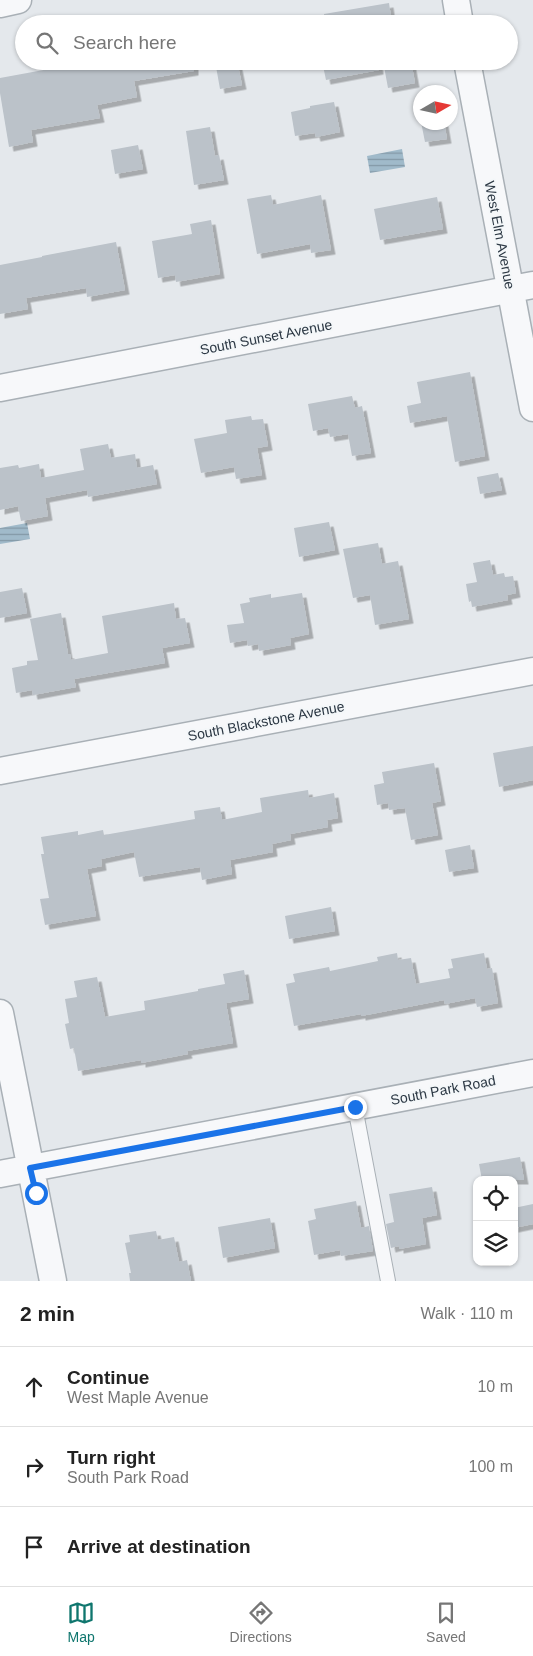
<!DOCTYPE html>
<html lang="en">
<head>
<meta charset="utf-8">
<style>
	:root { --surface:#fff; --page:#f6f6f6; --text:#222; --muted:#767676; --line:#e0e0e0; --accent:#0f766e }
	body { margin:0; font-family:Helvetica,sans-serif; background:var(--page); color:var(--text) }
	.controls { position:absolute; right:15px; bottom:15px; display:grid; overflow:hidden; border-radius:10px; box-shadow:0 1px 4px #0004 }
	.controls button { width:45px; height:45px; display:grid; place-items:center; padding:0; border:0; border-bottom:1px solid var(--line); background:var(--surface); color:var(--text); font:25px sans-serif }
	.compass { position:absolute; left:413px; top:85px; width:45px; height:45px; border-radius:50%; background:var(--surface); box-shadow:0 1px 4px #0004; rotate:81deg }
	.stop { position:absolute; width:15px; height:15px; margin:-11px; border:4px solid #1a73e8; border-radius:50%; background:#fff }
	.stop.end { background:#1a73e8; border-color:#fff; box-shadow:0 1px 5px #0008 }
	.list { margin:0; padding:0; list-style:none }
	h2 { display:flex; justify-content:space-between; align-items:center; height:65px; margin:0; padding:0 20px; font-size:21px }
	h2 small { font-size:16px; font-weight:400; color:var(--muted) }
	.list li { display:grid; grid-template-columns:32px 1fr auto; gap:15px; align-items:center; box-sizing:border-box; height:80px; padding:0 20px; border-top:1px solid var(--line) }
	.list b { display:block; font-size:19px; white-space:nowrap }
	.list p { margin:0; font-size:16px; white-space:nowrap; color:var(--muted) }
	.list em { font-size:16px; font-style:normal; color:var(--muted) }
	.icon { flex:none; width:28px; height:28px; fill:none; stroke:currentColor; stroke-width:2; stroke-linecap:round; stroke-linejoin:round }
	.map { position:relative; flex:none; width:533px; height:1281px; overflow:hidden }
	.search { position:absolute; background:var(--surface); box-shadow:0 1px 4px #0004; left:15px; right:15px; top:15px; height:55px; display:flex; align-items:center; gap:12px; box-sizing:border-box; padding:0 18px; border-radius:28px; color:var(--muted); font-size:19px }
	.sheet { height:305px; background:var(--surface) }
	nav { display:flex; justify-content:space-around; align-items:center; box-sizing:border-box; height:70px; border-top:1px solid var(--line); background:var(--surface); font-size:14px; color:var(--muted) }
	nav a { display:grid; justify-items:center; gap:2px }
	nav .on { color:var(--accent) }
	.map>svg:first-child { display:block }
	.water { fill:url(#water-rules) }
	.building { fill:#bbc2c9; filter:url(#shadow) }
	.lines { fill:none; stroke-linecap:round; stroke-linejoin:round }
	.lane-casing { stroke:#a9b0b6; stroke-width:16 }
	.street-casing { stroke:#a9b0b6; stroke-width:29 }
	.lane { stroke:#f7f8fa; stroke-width:14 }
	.street { stroke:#f7f8fa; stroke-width:26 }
	.route { stroke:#1a73e8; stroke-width:6 }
	.labels { text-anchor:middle; stroke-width:4; stroke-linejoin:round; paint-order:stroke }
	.street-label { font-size:14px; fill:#2c3844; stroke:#f4f7f9 }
</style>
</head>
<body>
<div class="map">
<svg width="533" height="1281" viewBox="0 0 533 1281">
	<defs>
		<pattern id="water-rules" width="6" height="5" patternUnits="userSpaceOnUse" patternTransform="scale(1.25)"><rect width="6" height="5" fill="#a0baca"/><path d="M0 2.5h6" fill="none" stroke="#8398a6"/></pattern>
		<filter id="shadow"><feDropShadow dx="4.5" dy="4.5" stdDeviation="0" flood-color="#0004"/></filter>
	</defs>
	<rect width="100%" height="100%" fill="#e4e8ec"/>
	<path class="water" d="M402 149 405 167 370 173 367 156Z
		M27 523 30 539 0 544V528Z"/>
	<path class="building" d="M389 3 392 24H325L324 14Z
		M77 61H194V71L134 81 137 97 97 105 100 118 31 130 33 142 9 147 0 93V78L49 69V66Z
		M215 61H237L242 85 220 89Z
		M322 61H378L379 70 326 80Z
		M383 61H411L415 83 388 88Z
		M334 102 340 132 316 137 315 133 295 136 291 112 310 108V106Z
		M421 122H444L447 139 425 142Z
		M210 127 215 156 219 155 224 180 194 185 186 131Z
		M138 145 143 169 115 174 111 150Z
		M271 195 273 205 321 195 331 250 311 253 310 244 257 254 247 199Z
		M437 197 443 229 380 240 374 209Z
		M211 220 220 274 176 282 175 275 158 278 152 241 192 234 190 224Z
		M116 242 125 290 87 297 86 288 26 298 28 309 0 314V265L42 257V256Z
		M470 372 485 456 455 462 447 416 410 423 407 406 421 403 417 382Z
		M352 396 355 408 362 406 371 453 352 456 348 434 330 437 328 428 313 431 308 404Z
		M251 416 252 420 263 419 268 446 257 448 262 475 236 479 234 467 201 473 194 439 227 433 225 420Z
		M108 444 111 458 135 454 137 468 153 465 157 484 88 497 87 490 45 498 48 516 21 521 18 506 0 510V468L18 465 19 468 39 464 41 478 84 470 80 449Z
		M498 473 502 490 480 494 477 477Z
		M329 522 335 550 299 557 294 528Z
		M378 543 382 564 398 561 409 619 375 625 370 595 353 598 343 549Z
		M490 560 493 575 504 573 505 577 513 576 516 593 507 595 508 600 472 607 471 601 469 602 466 584 477 582 473 563Z
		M22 588 27 613 0 618V592Z
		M302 593 309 634 290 638 291 645 259 651 258 644 248 646 247 640 230 643 227 625 244 623 240 604 250 602 249 598 271 594V598Z
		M174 603 176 619 185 618 190 643 162 648 165 663 74 679 76 687 33 695 32 690 16 693 12 668 27 665V661L38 660 30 619 61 613 68 654H70L71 660 108 653 102 616Z
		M533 746V780L499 787 493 753Z
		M434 763 441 801 432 803 438 835 411 840 405 808 389 810 388 803 377 805 374 785 384 783 382 772Z
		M308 790 309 798 334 793 338 818 327 820 328 827 290 834 291 840 272 844 273 852 230 860 232 874 202 880 200 867 139 877 134 852 101 859 102 866 87 869 96 916 45 925 40 899 49 898 41 854H44L41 837 78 831V835L103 830 104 835 195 819 194 811 220 807 222 820 262 812 260 798Z
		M470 845 474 868 449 872 445 850Z
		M331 907 335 931 289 939 285 916Z
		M397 953 398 960 411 958 416 984 450 978 448 969 453 968 451 959 484 953 487 969 492 968 498 1003 477 1007 475 998 445 1004 444 1000 361 1016V1014L294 1026 286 984 295 982 293 974 329 967 330 971 378 961 377 957Z
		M244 970 249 999 226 1003 233 1043 187 1051 188 1054 141 1063V1060L78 1071 74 1048 70 1049 65 1024 69 1023 65 999 77 997 74 981 97 977 105 1017 145 1010 144 1001 198 991V989L225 984 223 974Z
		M520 1157 524 1180H482L479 1164Z
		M432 1187 437 1215 422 1218 426 1244 399 1249V1246L391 1248 386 1224 394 1222 389 1194Z
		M356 1201 361 1228 369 1226 373 1251 341 1256 340 1250 314 1255 308 1221 316 1219 314 1209Z
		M533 1204V1224L514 1228V1208Z
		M270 1218 275 1248 223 1258 218 1227Z
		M156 1231 158 1240 174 1237 179 1262 187 1260 191 1281H130L129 1273H131L125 1243 130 1242 129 1235Z"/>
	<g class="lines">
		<g class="lane-casing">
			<path id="lane" d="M355 1107 388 1281"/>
		</g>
		<g class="street-casing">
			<path id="street" d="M456 0 460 24
				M0 4 18 0
				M467 61 533 408
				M0 388 533 285
				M0 771 533 671
				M0 1013 53 1281
				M0 1174 533 1073"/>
		</g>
		<use href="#lane" class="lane"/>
		<use href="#street" class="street"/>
	</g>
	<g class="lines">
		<path class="route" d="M36 1193 30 1168 355 1107"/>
	</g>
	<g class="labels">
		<g class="street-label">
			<text transform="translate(500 235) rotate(79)" y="5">West Elm Avenue</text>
			<text transform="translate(266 337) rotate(-11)" y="5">South Sunset Avenue</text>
			<text transform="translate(266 721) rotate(-11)" y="5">South Blackstone Avenue</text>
			<text transform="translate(443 1090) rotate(-11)" y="5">South Park Road</text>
		</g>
	</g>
</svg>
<div class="controls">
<button><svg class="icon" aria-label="locate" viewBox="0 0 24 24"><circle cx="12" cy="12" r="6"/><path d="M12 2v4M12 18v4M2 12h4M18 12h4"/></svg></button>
<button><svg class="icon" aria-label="layers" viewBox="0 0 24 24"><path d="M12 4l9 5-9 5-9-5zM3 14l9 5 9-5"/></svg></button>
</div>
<svg class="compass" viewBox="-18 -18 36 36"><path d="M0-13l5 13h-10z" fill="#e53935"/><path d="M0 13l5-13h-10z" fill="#767676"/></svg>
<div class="stop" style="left:36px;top:1193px"></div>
<div class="stop end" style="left:355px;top:1107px"></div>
<div class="search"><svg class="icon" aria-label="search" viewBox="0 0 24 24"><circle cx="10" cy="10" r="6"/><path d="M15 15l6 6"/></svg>Search here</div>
</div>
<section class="sheet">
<h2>2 min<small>Walk · 110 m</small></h2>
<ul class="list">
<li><svg class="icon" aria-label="ahead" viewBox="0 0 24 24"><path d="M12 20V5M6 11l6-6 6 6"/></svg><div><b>Continue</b><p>West Maple Avenue</p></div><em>10 m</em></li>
<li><svg class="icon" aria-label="right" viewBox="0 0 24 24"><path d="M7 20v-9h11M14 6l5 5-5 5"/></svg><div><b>Turn right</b><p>South Park Road</p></div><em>100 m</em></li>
<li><svg class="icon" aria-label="arrive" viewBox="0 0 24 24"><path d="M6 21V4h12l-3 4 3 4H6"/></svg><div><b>Arrive at destination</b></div></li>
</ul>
</section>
<nav>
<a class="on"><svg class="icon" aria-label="map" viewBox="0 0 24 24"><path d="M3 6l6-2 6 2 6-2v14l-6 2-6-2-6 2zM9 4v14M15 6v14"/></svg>Map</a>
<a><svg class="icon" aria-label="directions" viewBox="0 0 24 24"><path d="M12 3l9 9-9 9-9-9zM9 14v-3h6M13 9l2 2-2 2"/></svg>Directions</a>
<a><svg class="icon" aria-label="saved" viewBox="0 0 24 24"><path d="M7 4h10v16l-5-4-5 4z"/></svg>Saved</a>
</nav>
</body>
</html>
